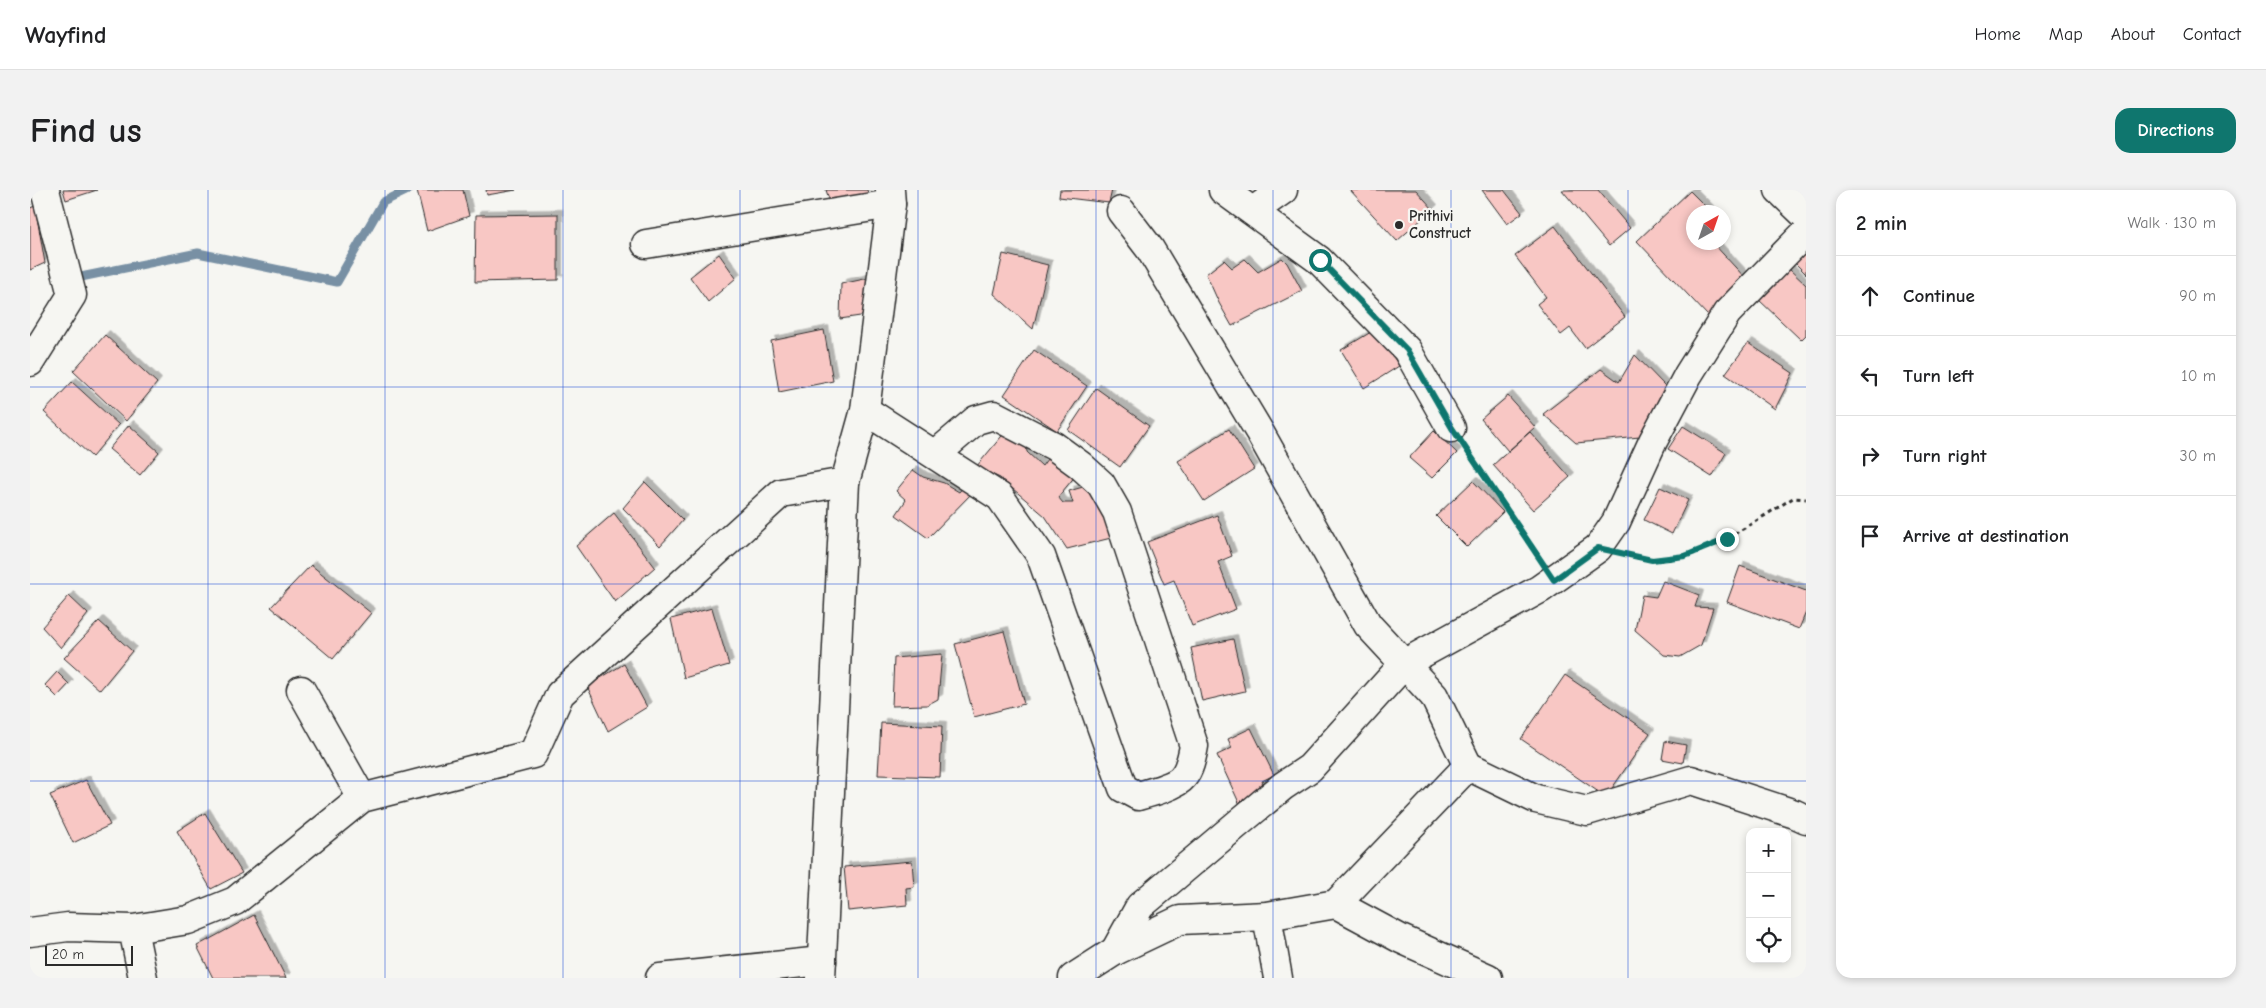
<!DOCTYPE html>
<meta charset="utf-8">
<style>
body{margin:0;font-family:"Comic Neue",sans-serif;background:#f2f2f2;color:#202124}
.controls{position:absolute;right:15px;bottom:15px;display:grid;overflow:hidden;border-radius:10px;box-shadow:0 2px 8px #0003}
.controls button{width:45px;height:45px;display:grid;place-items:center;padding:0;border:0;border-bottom:1px solid #e0e0e0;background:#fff;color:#202124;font:25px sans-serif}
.compass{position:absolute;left:1656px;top:15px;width:45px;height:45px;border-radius:50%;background:#fff;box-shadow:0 2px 8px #0003;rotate:40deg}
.scale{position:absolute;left:15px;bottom:12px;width:88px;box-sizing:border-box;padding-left:5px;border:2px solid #2b2b2b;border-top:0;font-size:14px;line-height:18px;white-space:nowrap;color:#2b2b2b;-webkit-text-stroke:4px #f6f6f2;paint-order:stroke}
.stop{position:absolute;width:15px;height:15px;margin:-11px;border:4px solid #0f766e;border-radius:50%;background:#fff}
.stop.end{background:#0f766e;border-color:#fff;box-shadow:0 1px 5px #0008}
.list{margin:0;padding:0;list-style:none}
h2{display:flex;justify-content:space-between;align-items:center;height:65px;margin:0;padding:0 20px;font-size:21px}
h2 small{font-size:16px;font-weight:400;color:#757577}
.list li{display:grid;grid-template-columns:32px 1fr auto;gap:15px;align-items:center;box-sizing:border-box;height:80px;padding:0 20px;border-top:1px solid #e0e0e0}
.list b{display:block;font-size:19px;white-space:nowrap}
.list em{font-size:16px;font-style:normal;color:#757577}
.icon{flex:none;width:28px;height:28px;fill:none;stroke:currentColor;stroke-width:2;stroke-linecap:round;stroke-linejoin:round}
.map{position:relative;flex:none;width:1776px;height:788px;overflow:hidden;border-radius:15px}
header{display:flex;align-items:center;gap:30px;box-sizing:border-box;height:70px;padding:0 25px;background:#fff;border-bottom:1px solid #e0e0e0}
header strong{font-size:24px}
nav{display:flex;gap:28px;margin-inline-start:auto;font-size:18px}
.intro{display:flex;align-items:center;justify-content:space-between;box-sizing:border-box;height:120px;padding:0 30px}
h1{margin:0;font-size:35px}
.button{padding:12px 22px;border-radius:15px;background:#0f766e;color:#fff;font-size:18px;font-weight:700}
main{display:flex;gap:30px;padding:0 30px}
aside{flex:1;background:#fff;border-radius:15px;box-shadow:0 2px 8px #0003}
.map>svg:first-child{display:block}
</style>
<header>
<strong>Wayfind</strong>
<nav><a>Home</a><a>Map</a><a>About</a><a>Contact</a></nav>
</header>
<div class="intro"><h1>Find us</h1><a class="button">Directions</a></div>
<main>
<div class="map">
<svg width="1776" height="788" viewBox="0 0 1776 788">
<defs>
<filter id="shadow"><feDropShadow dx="4.5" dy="-4.5" stdDeviation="0" flood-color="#0004"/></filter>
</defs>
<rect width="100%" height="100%" fill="#f6f6f2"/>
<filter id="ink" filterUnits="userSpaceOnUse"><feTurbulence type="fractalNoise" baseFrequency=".02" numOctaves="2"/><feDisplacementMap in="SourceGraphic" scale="10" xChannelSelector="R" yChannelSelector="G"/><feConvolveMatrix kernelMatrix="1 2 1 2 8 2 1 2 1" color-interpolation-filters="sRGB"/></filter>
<g filter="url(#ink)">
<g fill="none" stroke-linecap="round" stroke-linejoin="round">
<!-- stream -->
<path stroke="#7890a4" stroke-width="9" d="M 43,93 L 46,88 L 168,63 L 307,92 L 353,12 L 378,0"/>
</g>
<!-- building -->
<path fill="#f8c7c4" stroke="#2b2b2b" filter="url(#shadow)" d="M 33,0 L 67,0 L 36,10 Z
M 387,0 L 433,0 L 439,26 L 397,41 Z
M 456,0 L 486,0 L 457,5 Z
M 796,0 L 837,0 L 838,3 L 801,15 Z
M 1030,0 L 1082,0 L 1079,13 L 1029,7 Z
M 1320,0 L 1386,0 L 1403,19 L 1367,51 Z
M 1452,0 L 1474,0 L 1492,23 L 1477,34 Z
M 1532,0 L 1568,0 L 1600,38 L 1579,56 Z
M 1660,1 L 1681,22 L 1664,22 L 1664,52 L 1682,52 L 1717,90 L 1678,126 L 1607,51 Z
M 5,16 L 15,73 L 0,80 L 0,18 Z
M 528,24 L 528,90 L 445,92 L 446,25 Z
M 1525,36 L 1595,127 L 1555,158 L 1540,138 L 1531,145 L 1507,114 L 1516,107 L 1485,66 Z
M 1776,59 L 1776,84 L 1763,71 Z
M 689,64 L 706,88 L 678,112 L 660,87 Z
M 973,64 L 1018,75 L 1003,139 L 964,104 Z
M 1252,68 L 1257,73 L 1272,101 L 1202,136 L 1189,113 L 1176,84 L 1194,70 L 1202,78 L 1215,69 L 1228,82 Z
M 1758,78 L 1776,95 L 1776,145 L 1771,150 L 1728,109 Z
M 839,88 L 837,125 L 810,129 L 811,94 Z
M 1346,139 L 1369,176 L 1334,198 L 1311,160 Z
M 794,140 L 803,191 L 749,202 L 741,151 Z
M 75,145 L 127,193 L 96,231 L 43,181 Z
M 1718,153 L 1763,183 L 1745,219 L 1695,184 Z
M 1004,160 L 1057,196 L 1027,241 L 974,205 Z
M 1605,165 L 1635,196 L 1610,247 L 1546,253 L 1513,224 L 1571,179 L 1589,192 Z
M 42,192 L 89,235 L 62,267 L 14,222 Z
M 1066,198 L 1119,236 L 1090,277 L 1038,240 Z
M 1478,206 L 1505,237 L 1478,261 L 1451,229 Z
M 99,235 L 129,262 L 110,285 L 79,259 Z
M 1653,236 L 1696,263 L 1682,287 L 1638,259 Z
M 1199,239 L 1224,279 L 1174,311 L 1148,271 Z
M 976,241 L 996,254 L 997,262 L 1012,276 L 1020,265 L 1046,285 L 1028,307 L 1033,313 L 1043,313 L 1039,301 L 1060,295 L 1085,347 L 1037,359 L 1015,326 L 970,288 L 946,277 Z
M 1404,241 L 1427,263 L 1402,288 L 1379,268 Z
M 1500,242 L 1540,287 L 1503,320 L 1463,275 Z
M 883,280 L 893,287 L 914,293 L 929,302 L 935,295 L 944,301 L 898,348 L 866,325 L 876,310 L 866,301 Z
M 1443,291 L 1473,322 L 1437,357 L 1406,326 Z
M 615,292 L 653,330 L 630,356 L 593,318 Z
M 1630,297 L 1658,310 L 1642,344 L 1614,330 Z
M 584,323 L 625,377 L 585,412 L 546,356 Z
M 1187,325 L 1202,366 L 1188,372 L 1206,419 L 1162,436 L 1144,390 L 1134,394 L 1117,352 Z
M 281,375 L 341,423 L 303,469 L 241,417 Z
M 1710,376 L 1776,401 L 1776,422 L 1769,439 L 1697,412 Z
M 1633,391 L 1669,405 L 1665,417 L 1683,418 L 1671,455 L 1650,467 L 1634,465 L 1605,440 L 1612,405 L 1626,407 Z
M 39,406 L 58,424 L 31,458 L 12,437 Z
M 682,418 L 699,475 L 654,488 L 641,429 Z
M 69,431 L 102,461 L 70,500 L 34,468 Z
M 974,441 L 994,514 L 944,527 L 925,454 Z
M 1203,449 L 1215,501 L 1172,511 L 1161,458 Z
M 912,464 L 908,509 L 897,515 L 862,516 L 864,468 Z
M 594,474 L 617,517 L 578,541 L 557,496 Z
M 27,482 L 39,494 L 27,507 L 15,495 Z
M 1535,485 L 1620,543 L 1576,607 L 1491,549 Z
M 851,533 L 912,536 L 910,587 L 848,585 Z
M 1221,538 L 1244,585 L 1232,591 L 1239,606 L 1212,619 L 1187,565 L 1202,558 L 1198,549 Z
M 1635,551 L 1656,555 L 1653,573 L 1632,569 Z
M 56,590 L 80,635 L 43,653 L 20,605 Z
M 175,623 L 212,683 L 181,699 L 147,641 Z
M 882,671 L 884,697 L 876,698 L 877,715 L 818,721 L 814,677 Z
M 224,725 L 256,788 L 183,788 L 167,756 Z"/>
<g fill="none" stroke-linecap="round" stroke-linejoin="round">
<defs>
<path id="street" d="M 1193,0 L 1289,70 L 1377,160 L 1421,238
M 1749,0 L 1776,26
M 1091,21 L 1120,59 L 1229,241 L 1338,435 L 1404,506 L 1438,576
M 1223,21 L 1253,0
M 616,54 L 861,14
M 0,172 L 42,105 L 15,0
M 835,220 L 970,307 L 1011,366 L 1093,598 L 1108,606 C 1119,603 1146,596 1153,587 C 1160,579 1162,566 1164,556 L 1087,322 L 1071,294 L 1050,275 L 1024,256 L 964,225 L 946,230 L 905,265
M 271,500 L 332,608
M 1306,714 L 1371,749 L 1458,788
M 1237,726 L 1248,788
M 103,739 L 113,788
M 0,742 L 38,737 L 103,739 L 158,730 L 205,711 L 332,608 L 503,564 L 530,504 L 751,303 L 815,292
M 1085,761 L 1110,716 L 1211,631 L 1253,596 L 1280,578 L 1375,473 L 1510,399 L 1568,358 L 1586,332 L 1623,251 L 1658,185 L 1697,123 L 1776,42
M 630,788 L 792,771"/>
<path id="secondary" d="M 791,788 L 815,292 L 835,220 L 861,14 L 860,0
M 1043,788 L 1085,761 L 1150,730 L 1237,726 L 1306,714 L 1438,576 L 1506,609 L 1557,621 L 1661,590 L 1765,624 L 1776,629"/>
</defs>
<!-- street casing -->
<use href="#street" stroke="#2b2b2b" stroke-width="31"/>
<!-- secondary casing -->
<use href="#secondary" stroke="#2b2b2b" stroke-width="31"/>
<!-- path -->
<path stroke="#2b2b2b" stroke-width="3" stroke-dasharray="4 4" stroke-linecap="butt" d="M 1438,262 L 1508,366
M 1598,365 C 1605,366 1613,369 1620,369 C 1666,375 1726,330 1763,308 L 1776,309"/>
<!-- street -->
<use href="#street" stroke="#f6f6f2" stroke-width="28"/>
<!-- secondary -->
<use href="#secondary" stroke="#f6f6f2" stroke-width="28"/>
</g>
</g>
<g fill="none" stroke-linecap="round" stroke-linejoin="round" filter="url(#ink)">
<!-- route -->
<path stroke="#0f766e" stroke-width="6" d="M 1290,70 L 1377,160 L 1422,238 L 1524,390 L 1568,358 L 1622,370 L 1655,366 L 1697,349"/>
</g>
<!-- grid -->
<path fill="none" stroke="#1d4ed8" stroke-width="1" stroke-opacity="0.55" d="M 178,0 L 178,788M 355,0 L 355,788M 533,0 L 533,788M 710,0 L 710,788M 888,0 L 888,788M 1066,0 L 1066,788M 1243,0 L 1243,788M 1421,0 L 1421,788M 1598,0 L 1598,788M 0,197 L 1776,197M 0,394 L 1776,394M 0,591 L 1776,591"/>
<!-- markers -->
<circle fill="#2b2b2b" stroke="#f6f6f2" stroke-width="2" cx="1369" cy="35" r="5"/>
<g text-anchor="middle" stroke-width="4.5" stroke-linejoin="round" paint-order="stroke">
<!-- poi labels -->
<g font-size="15" font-weight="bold" fill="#2b2b2b" stroke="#f6f6f2" text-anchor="start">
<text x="1379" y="31">Prithivi<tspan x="1379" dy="17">Construct</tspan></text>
</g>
</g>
</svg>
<div class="controls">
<button>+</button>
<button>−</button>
<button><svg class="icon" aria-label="locate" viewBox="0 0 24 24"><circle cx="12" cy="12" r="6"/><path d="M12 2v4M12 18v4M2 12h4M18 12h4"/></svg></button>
</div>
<svg class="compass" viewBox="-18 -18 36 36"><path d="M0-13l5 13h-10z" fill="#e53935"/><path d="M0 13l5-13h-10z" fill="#757577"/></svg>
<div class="scale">20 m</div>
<div class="stop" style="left:1290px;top:70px"></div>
<div class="stop end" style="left:1697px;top:349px"></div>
</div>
<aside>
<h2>2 min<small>Walk · 130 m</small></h2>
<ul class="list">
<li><svg class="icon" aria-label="ahead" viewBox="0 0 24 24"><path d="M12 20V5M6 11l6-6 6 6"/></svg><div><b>Continue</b></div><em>90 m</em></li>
<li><svg class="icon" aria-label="left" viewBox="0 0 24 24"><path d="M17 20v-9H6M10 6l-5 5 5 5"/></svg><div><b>Turn left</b></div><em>10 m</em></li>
<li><svg class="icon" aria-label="right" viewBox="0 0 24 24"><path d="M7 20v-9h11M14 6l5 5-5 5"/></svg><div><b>Turn right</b></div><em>30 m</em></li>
<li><svg class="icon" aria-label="arrive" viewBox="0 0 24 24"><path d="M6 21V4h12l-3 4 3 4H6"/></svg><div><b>Arrive at destination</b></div></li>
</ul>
</aside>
</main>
